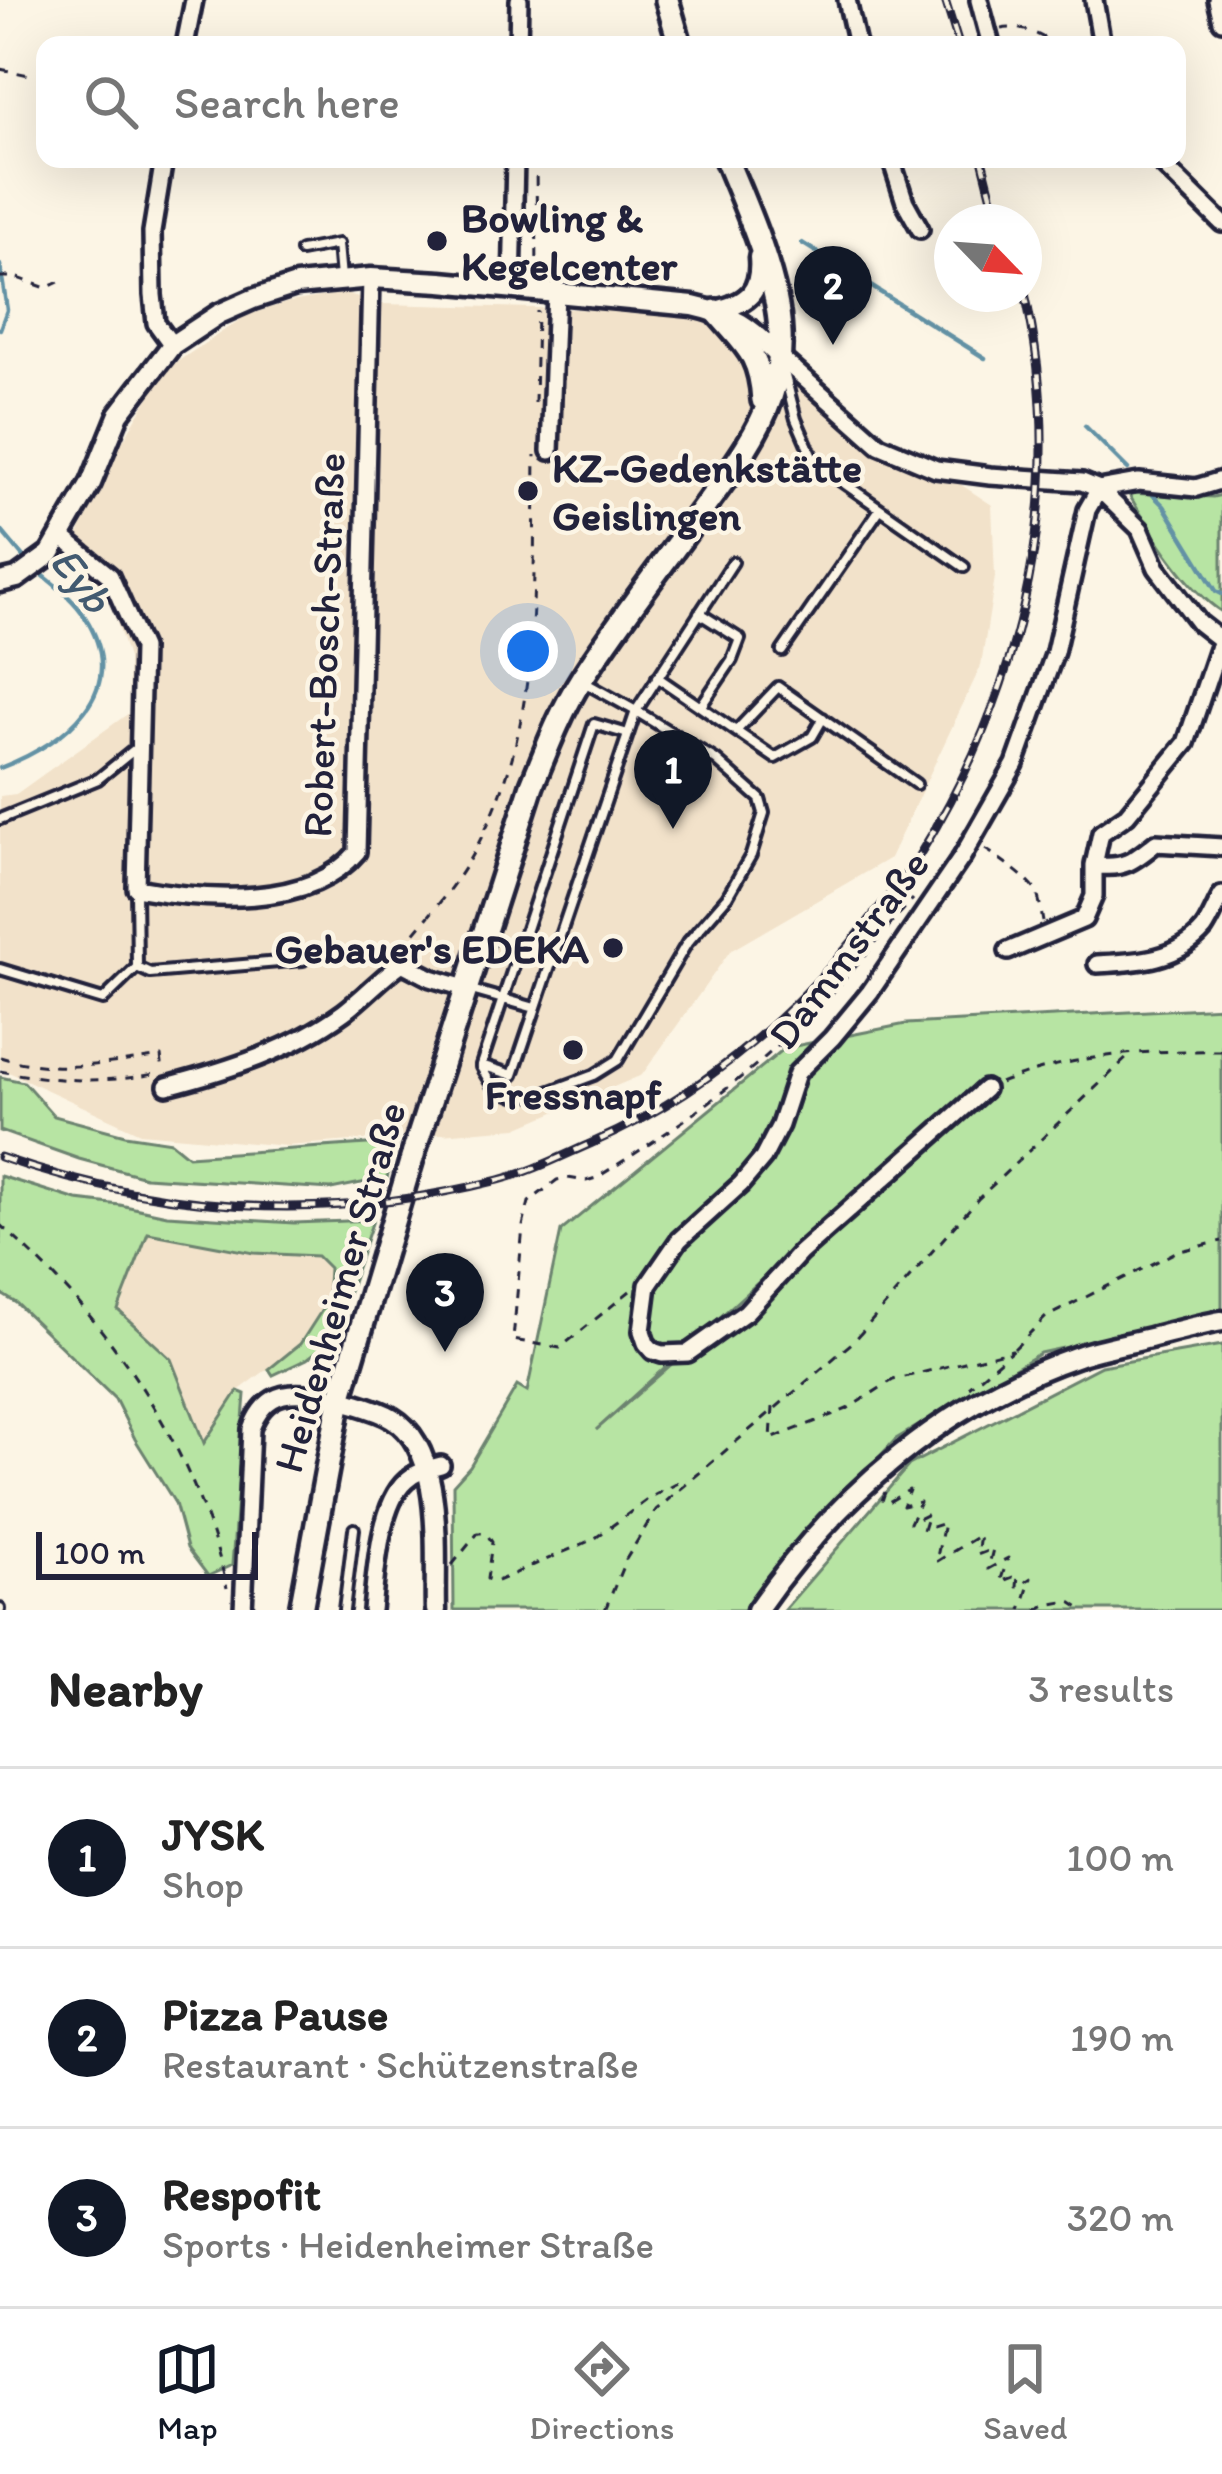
<!DOCTYPE html>
<meta charset="utf-8">
<style>
body{margin:0;font-family:Itim,sans-serif;background:#f2f2f2;color:#222}
.compass{position:absolute;left:934px;top:204px;width:108px;height:108px;border-radius:50%;background:#fff;box-shadow:0 12px 48px #0002;rotate:115deg}
.scale{position:absolute;left:36px;bottom:30px;width:222px;box-sizing:border-box;padding-left:12px;border:6px solid #22223b;border-top:0;font-size:33px;line-height:42px;white-space:nowrap;color:#22223b;-webkit-text-stroke:9px #fcf5e5;paint-order:stroke}
.you{position:absolute;left:528px;top:651px;width:42px;height:42px;margin:-30px;border:9px solid #fff;border-radius:50%;background:#1a73e8;box-shadow:0 0 0 18px #1a73e833}
.badge{display:grid;place-items:center;width:78px;height:78px;border-radius:50%;background:#111827;color:#fff;font-size:39px;font-weight:700}
.pin{position:absolute;translate:-50% -99px;filter:drop-shadow(0 3px 6px #0008)}
.pin::after{content:'';position:absolute;top:63px;width:42px;height:36px;background:inherit;clip-path:polygon(0 0,100% 0,50% 100%)}
.list{margin:0;padding:0;list-style:none}
h2{display:flex;justify-content:space-between;align-items:center;height:156px;margin:0;padding:0 48px;font-size:51px}
h2 small{font-size:39px;font-weight:400;color:#767676}
.list li{display:grid;grid-template-columns:78px 1fr auto;gap:36px;align-items:center;box-sizing:border-box;height:180px;padding:0 48px;border-top:3px solid #e0e0e0}
.list b{display:block;font-size:45px;white-space:nowrap}
.list p{margin:0;font-size:39px;white-space:nowrap;color:#767676}
.list em{font-size:39px;font-style:normal;color:#767676}
.icon{flex:none;width:66px;height:66px;fill:none;stroke:currentColor;stroke-width:2;stroke-linecap:round;stroke-linejoin:round}
.map{position:relative;flex:none;width:1222px;height:1610px;overflow:hidden}
.search{position:absolute;background:#fff;box-shadow:0 12px 48px #0002;left:36px;right:36px;top:36px;height:132px;display:flex;align-items:center;gap:30px;box-sizing:border-box;padding:0 42px;border-radius:24px;color:#767676;font-size:45px}
.sheet{height:696px;background:#fff}
nav{display:flex;justify-content:space-around;align-items:center;box-sizing:border-box;height:168px;border-top:3px solid #e0e0e0;background:#fff;font-size:33px;color:#767676}
nav a{display:grid;justify-items:center;gap:6px}
nav .on{color:#111827}
.map>svg:first-child{display:block}
</style>
<div class="map">
<svg width="1222" height="1610" viewBox="0 0 1222 1610">
<rect width="100%" height="100%" fill="#fcf5e5"/>
<filter id="ink" filterUnits="userSpaceOnUse"><feTurbulence type="fractalNoise" baseFrequency=".00833" numOctaves="2"/><feDisplacementMap in="SourceGraphic" scale="24" xChannelSelector="R" yChannelSelector="G"/><feConvolveMatrix kernelMatrix="1 2 1 2 8 2 1 2 1" color-interpolation-filters="sRGB"/></filter>
<g filter="url(#ink)">
<!-- built -->
<path fill="#f2e2ca" d="M 345,293 L 382,304 L 689,312 L 788,371 L 992,505 L 995,577 L 981,666 L 890,858 L 730,951 L 642,1075 L 517,1128 L 287,1146 L 140,1133 L 0,1068 L 0,796 L 16,794 L 129,713 L 128,658 L 111,603 L 66,562 L 111,461 L 165,370 L 247,315 L 289,302 Z
M 149,1232 L 254,1253 L 317,1256 L 329,1268 L 327,1301 L 300,1345 L 238,1391 L 204,1444 L 189,1411 L 117,1310 Z"/>
<!-- green -->
<path fill="#b7e4a3" stroke="#6c836f" stroke-width="3" fill-rule="evenodd" d="M 1128,493 L 1213,497 L 1222,495 L 1222,612 C 1186,589 1150,530 1128,493 Z
M 1222,1007 L 1222,1314 L 1040,1353 L 896,1439 L 769,1575 L 744,1610 L 454,1610 L 453,1485 L 470,1466 L 517,1386 L 527,1392 L 561,1231 L 785,1048 L 906,1024 ZM 991,1084 L 942,1135 L 799,1253 L 596,1430 L 785,1258 Z
M 0,1077 L 24,1082 L 54,1116 L 125,1135 L 171,1142 L 188,1156 L 397,1142 L 387,1178 L 331,1189 L 145,1177 L 79,1159 L 0,1131 Z
M 0,1176 L 77,1200 L 120,1205 L 167,1215 L 294,1223 L 373,1220 L 333,1339 L 307,1359 L 273,1375 L 269,1369 L 300,1344 L 327,1302 L 329,1268 L 317,1256 L 254,1253 L 148,1233 L 118,1310 L 171,1359 L 204,1443 L 238,1391 L 245,1394 L 232,1565 L 208,1576 L 187,1548 L 175,1503 L 135,1439 L 115,1399 L 16,1303 L 0,1293 Z
M 1222,1345 L 1222,1610 L 784,1610 L 909,1465 L 1101,1366 Z"/>
<g fill="none" stroke-linecap="round" stroke-linejoin="round">
<!-- stream -->
<path stroke="#6392a5" stroke-width="4.5" d="M 802,243 L 985,358
M 0,265 L 7,310 L 0,329
M 1085,426 L 1128,469
M 1153,495 L 1164,506 L 1216,591 L 1222,594
M 0,529 L 30,565
M 0,768 C 64,743 133,692 85,617 C 74,599 55,585 39,572"/>
<defs>
<path id="service" d="M 301,251 L 338,244 L 341,278
M 785,376 L 796,419 L 815,463 L 964,567
M 699,613 L 740,639 L 732,660 L 701,706
M 782,651 L 880,509
M 657,677 L 775,758 L 812,737 L 823,718
M 582,681 L 636,711 L 513,1075 L 481,1065 L 594,724 L 628,734
M 737,730 L 778,687 L 916,784
M 0,819 L 98,779 L 140,745
M 136,890 L 137,967 L 150,973 L 303,960
M 0,969 L 103,1000 L 137,967
M 468,989 L 535,1008
M 481,1067 L 493,1087 L 514,1096 L 540,1095 L 594,1075 L 618,1060 L 687,943 L 727,897 L 751,855 L 764,813 L 760,799 L 716,760 L 636,711 L 733,562
M 0,1609 L 0,1610
M 344,1610 L 354,1529"/>
<path id="minor" d="M 847,0 L 857,45
M 979,0 L 991,45
M 1094,0 L 1102,45
M 1217,0 L 1222,21
M 185,45 L 194,0
M 518,45 L 519,0
M 164,159 L 152,232 L 153,295 L 156,323 L 172,345
M 891,159 L 905,202 L 920,229
M 1157,159 L 1222,223
M 512,288 L 515,159
M 779,356 L 879,445 L 936,469 L 990,476 L 1082,482 L 1099,489 L 1140,529 L 1157,568 L 1199,623 L 1222,641
M 550,451 L 556,292
M 1099,489 L 1139,482 L 1196,488 L 1222,480
M 62,537 L 110,576 L 142,648 L 136,888 C 202,900 309,910 357,852 L 371,278
M 1094,865 C 1123,870 1134,861 1156,843 L 1222,847
M 1008,951 L 1084,919 L 1094,896 L 1094,865 L 1101,833 L 1127,815 L 1186,743 L 1221,640
M 1097,964 C 1136,962 1177,961 1204,929 C 1211,919 1216,905 1222,895
M 167,1086 C 228,1070 292,1050 344,1012 C 364,997 382,977 402,963 L 431,978 L 468,989
M 985,1089 L 800,1253 L 746,1312 L 688,1353 L 662,1354 L 653,1351 L 646,1343 L 642,1331 L 648,1285 L 679,1240 L 741,1184 L 763,1158 L 780,1125 L 797,1073 L 832,1038 L 870,992 L 962,857 L 1015,764 L 1055,652 L 1087,510 L 1099,489
M 243,1610 L 251,1429 C 268,1383 300,1393 340,1399
M 372,1610 C 376,1575 379,1505 406,1481 C 415,1472 428,1468 441,1465"/>
<path id="tertiary" d="M 716,311 C 748,303 762,292 759,257
M 0,582 L 17,578 L 50,554 L 91,483 L 119,414 L 172,345 L 219,314 L 253,299 L 296,285 L 371,278 L 441,282 L 693,306 C 734,315 750,327 779,356
M 340,1399 C 357,1405 377,1409 392,1418 C 446,1450 434,1555 436,1610
M 757,1610 C 837,1495 944,1402 1078,1356 C 1101,1348 1126,1344 1150,1338 C 1174,1332 1198,1325 1222,1321"/>
<path id="secondary" d="M 667,0 L 680,45
M 716,311 C 744,345 760,352 763,400
M 301,1610 L 340,1399 L 416,1145 L 532,785 C 547,748 561,711 582,678 C 620,619 664,563 705,506 C 729,473 758,436 771,397 C 778,377 781,354 780,333 C 778,279 747,209 726,159"/>
</defs>
<!-- service casing -->
<use href="#service" stroke="#22223b" stroke-width="16"/>
<!-- minor casing -->
<use href="#minor" stroke="#22223b" stroke-width="24"/>
<!-- tertiary casing -->
<use href="#tertiary" stroke="#22223b" stroke-width="27"/>
<!-- secondary casing -->
<use href="#secondary" stroke="#22223b" stroke-width="30"/>
<!-- path -->
<path stroke="#22223b" stroke-width="3" stroke-dasharray="9 9" stroke-linecap="butt" d="M 1001,29 C 1021,25 1040,34 1055,45
M 742,43 L 757,39 L 767,41
M 0,69 L 34,76
M 536,159 L 537,277
M 0,277 L 15,277 L 46,288 L 59,282
M 535,403 L 537,311
M 985,849 C 995,855 1030,880 1035,890 C 1040,898 1041,912 1043,922
M 403,946 C 434,911 463,876 483,834 C 542,717 533,582 535,455
M 0,1057 C 54,1074 106,1064 161,1056 L 163,1071
M 0,1071 C 52,1081 107,1084 159,1073
M 1000,1083 C 1074,1054 1144,1050 1222,1051
M 0,1225 C 110,1319 195,1447 227,1588
M 630,1291 L 560,1348 L 513,1340 L 523,1226 L 529,1202 L 557,1180 L 568,1178 L 586,1181 L 596,1178 C 683,1125 765,1065 835,990 C 862,961 886,928 913,899
M 1014,1349 L 1046,1317 L 1176,1252 L 1222,1241
M 773,1407 L 771,1439 L 847,1409 L 893,1380 L 1012,1350 L 969,1387
M 885,1492 L 882,1501 L 887,1503 L 909,1490 L 903,1506 L 920,1502 L 910,1523 L 928,1514 L 923,1530 L 944,1523 L 936,1562 L 980,1535 L 977,1555 L 993,1549 L 988,1569 L 1008,1558 L 1000,1582 L 1018,1575 L 1017,1587 L 1031,1578 L 1021,1610
M 452,1565 L 478,1533 L 486,1533 L 492,1542 L 487,1579 L 495,1582 L 594,1539 L 651,1497 L 686,1479
M 605,1610 L 625,1561 L 656,1510 L 854,1341 L 978,1199 L 1130,1055
M 1037,1610 L 1046,1605 L 1069,1601 L 1083,1610"/>
<!-- service -->
<use href="#service" stroke="#fcf5e5" stroke-width="8"/>
<!-- minor -->
<use href="#minor" stroke="#fcf5e5" stroke-width="15"/>
<!-- tertiary -->
<use href="#tertiary" stroke="#fcf5e5" stroke-width="18"/>
<!-- secondary -->
<use href="#secondary" stroke="#fcf5e5" stroke-width="21"/>
<defs>
<path id="rail" d="M 945,0 L 959,45
M 982,159 L 998,222
M 0,1157 C 164,1214 330,1223 499,1180 C 531,1172 562,1156 592,1143 C 705,1094 795,1015 871,918 C 887,897 906,876 920,854 C 1025,685 1070,484 1024,289"/>
</defs>
<!-- rail casing -->
<use href="#rail" stroke="#22223b" stroke-width="9"/>
<!-- rail -->
<use href="#rail" stroke="#fcf5e5" stroke-width="4.5" stroke-dasharray="14" stroke-linecap="butt"/>
</g>
</g>
<!-- markers -->
<g fill="#22223b" stroke="#fcf5e5" stroke-width="4.5">
<circle cx="437" cy="241" r="12"/>
<circle cx="528" cy="491" r="12"/>
<circle cx="613" cy="948" r="12"/>
<circle cx="573" cy="1050" r="12"/>
</g>
<g text-anchor="middle" stroke-width="9" stroke-linejoin="round" paint-order="stroke">
<!-- poi labels -->
<g font-size="42" font-weight="bold" fill="#22223b" stroke="#fcf5e5" text-anchor="start">
<text x="461" y="232">Bowling &amp;<tspan x="461" dy="48">Kegelcenter</tspan></text>
<text x="552" y="482">KZ-Gedenkstätte<tspan x="552" dy="48">Geislingen</tspan></text>
<text x="589" y="963" text-anchor="end">Gebauer's EDEKA</text>
<text x="573" y="1109" text-anchor="middle">Fressnapf</text>
</g>
<!-- street labels -->
<g font-size="42" fill="#22223b" stroke="#fcf5e5">
<text transform="translate(323 645) rotate(-88)" y="15">Robert-Bosch-Straße</text>
<text transform="translate(848 949) rotate(-53)" y="15">Dammstraße</text>
<text transform="translate(339 1287) rotate(-74)" y="15">Heidenheimer Straße</text>
</g>
<!-- water labels -->
<g font-size="45" font-style="italic" fill="#425a70" stroke="#fcf5e5">
<text transform="translate(82 579) rotate(52)" y="16">Eyb</text>
</g>
</g>
</svg>
<svg class="compass" viewBox="-18 -18 36 36"><path d="M0-13l5 13h-10z" fill="#e53935"/><path d="M0 13l5-13h-10z" fill="#767676"/></svg>
<div class="scale">100 m</div>
<div class="you"></div>
<div class="pin badge" style="left:673px;top:829px">1</div>
<div class="pin badge" style="left:833px;top:345px">2</div>
<div class="pin badge" style="left:445px;top:1352px">3</div>
<div class="search"><svg class="icon" aria-label="search" viewBox="0 0 24 24"><circle cx="10" cy="10" r="6"/><path d="M15 15l6 6"/></svg>Search here</div>
</div>
<section class="sheet">
<h2>Nearby<small>3 results</small></h2>
<ul class="list">
<li><span class="badge">1</span><div><b>JYSK</b><p>Shop</p></div><em>100 m</em></li>
<li><span class="badge">2</span><div><b>Pizza Pause</b><p>Restaurant · Schützenstraße</p></div><em>190 m</em></li>
<li><span class="badge">3</span><div><b>Respofit</b><p>Sports · Heidenheimer Straße</p></div><em>320 m</em></li>
</ul>
</section>
<nav>
<a class="on"><svg class="icon" aria-label="map" viewBox="0 0 24 24"><path d="M3 6l6-2 6 2 6-2v14l-6 2-6-2-6 2zM9 4v14M15 6v14"/></svg>Map</a>
<a><svg class="icon" aria-label="directions" viewBox="0 0 24 24"><path d="M12 3l9 9-9 9-9-9zM9 14v-3h6M13 9l2 2-2 2"/></svg>Directions</a>
<a><svg class="icon" aria-label="saved" viewBox="0 0 24 24"><path d="M7 4h10v16l-5-4-5 4z"/></svg>Saved</a>
</nav>
